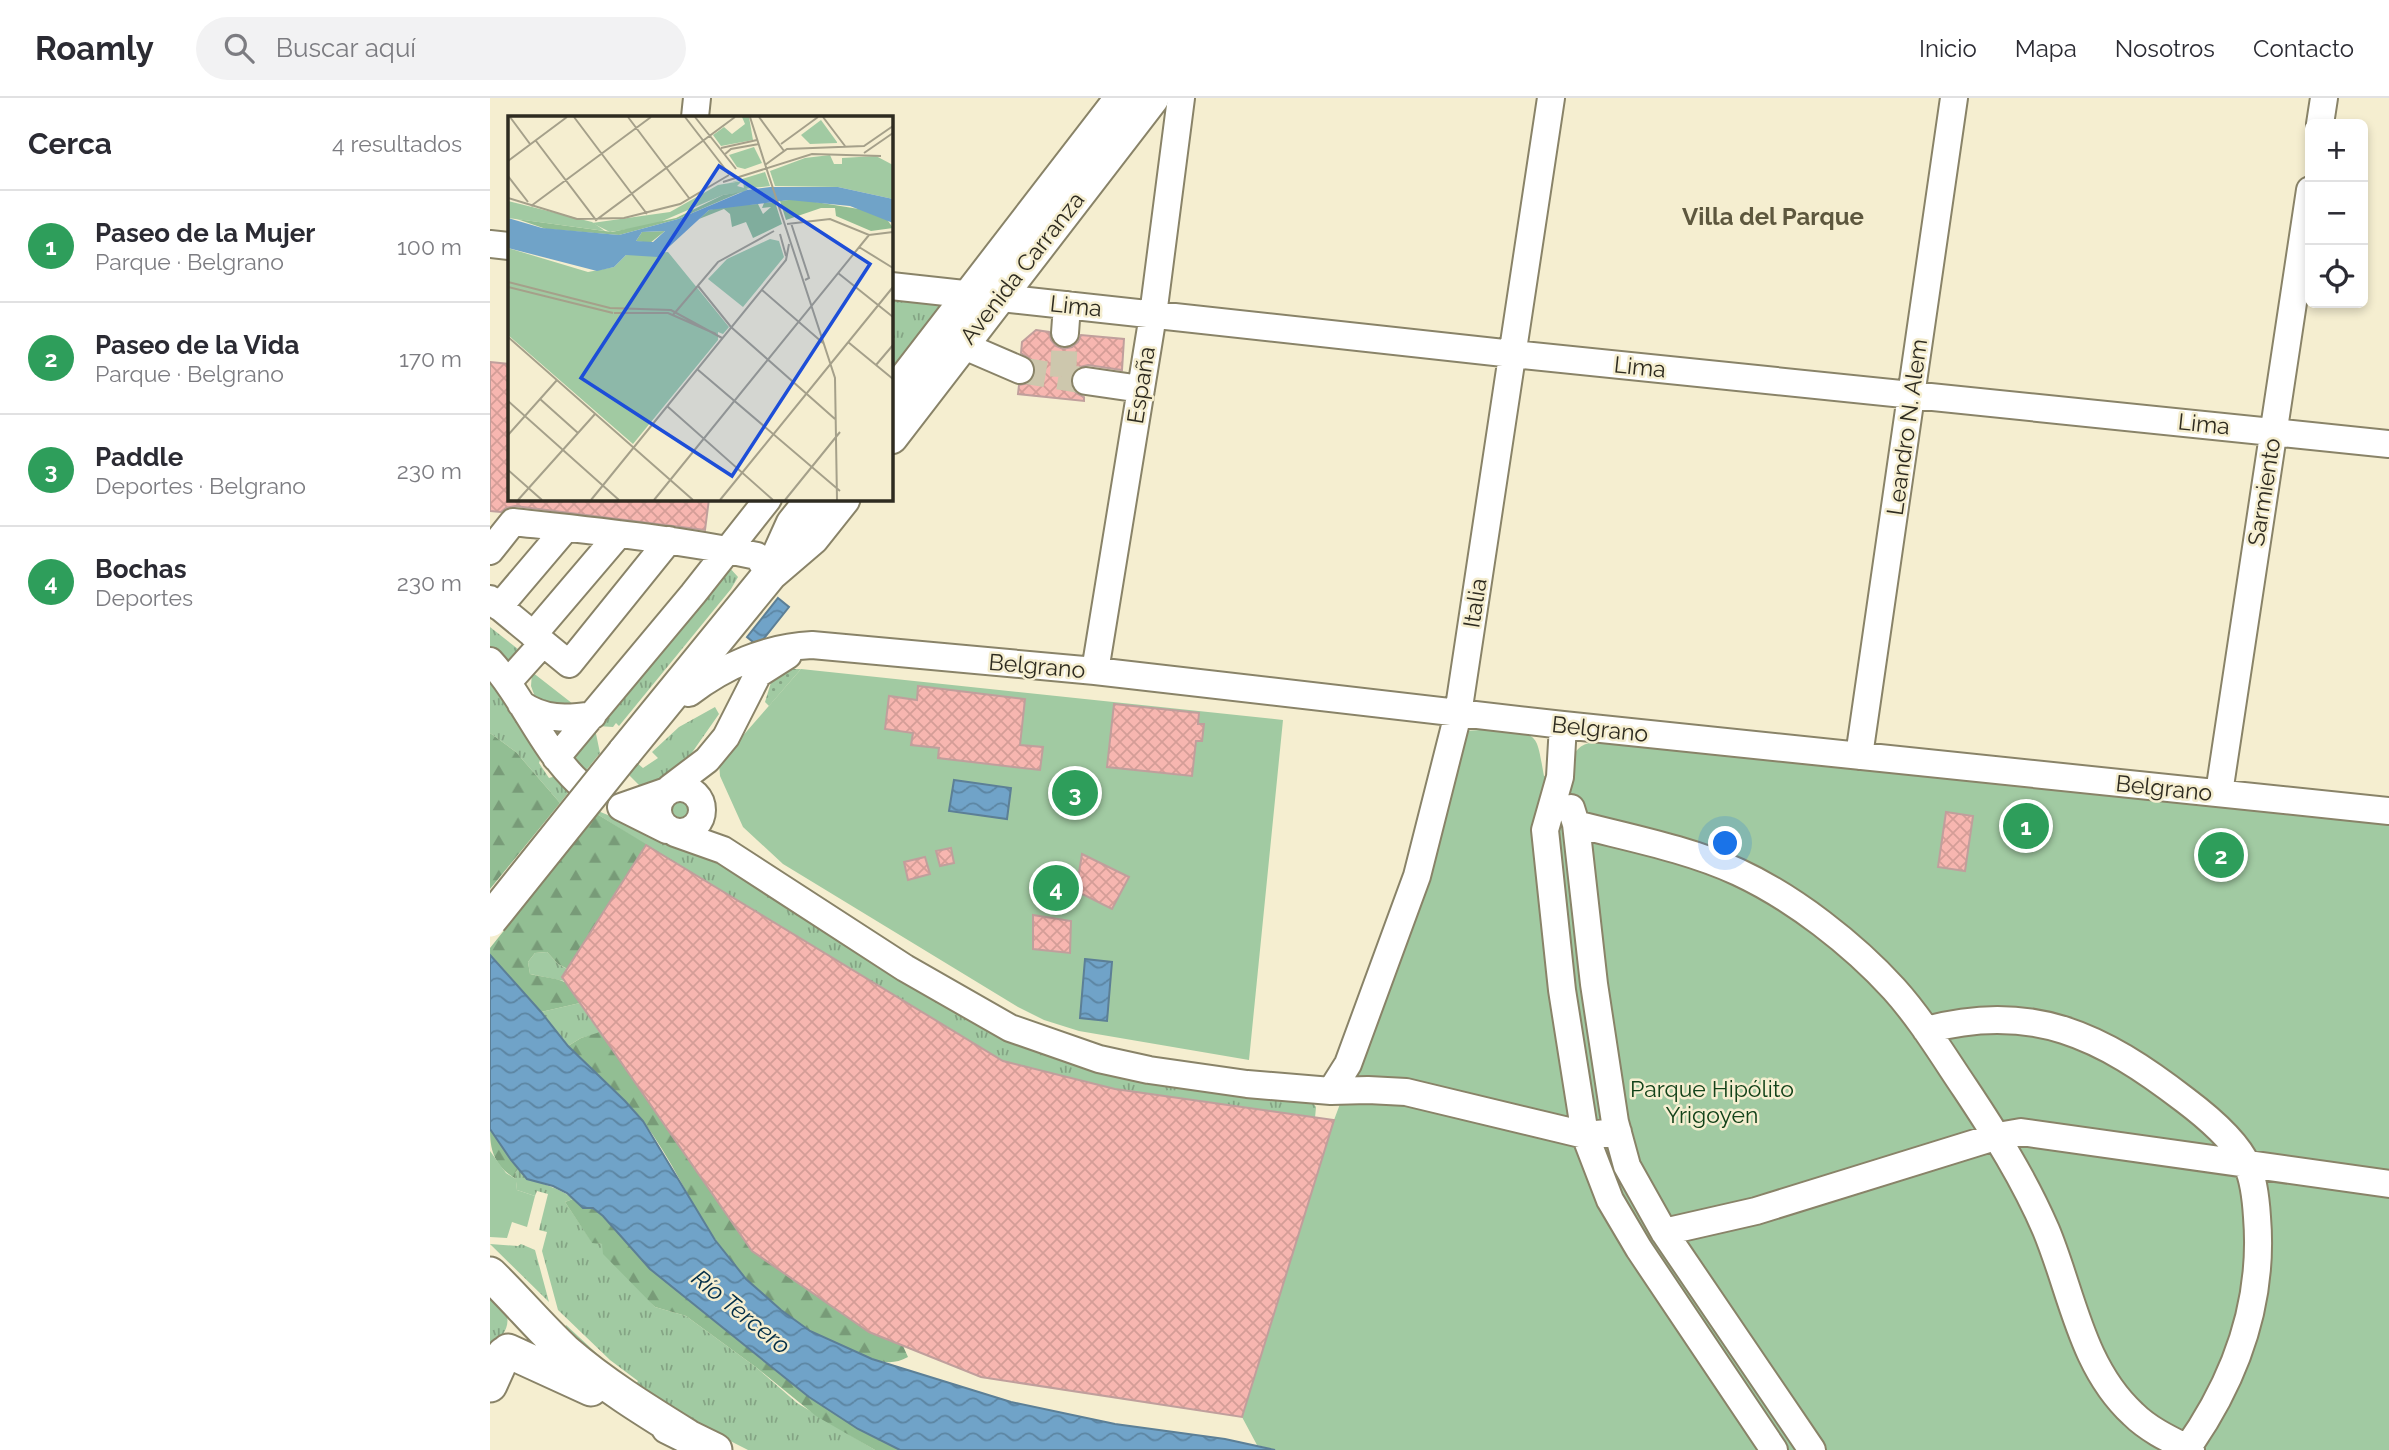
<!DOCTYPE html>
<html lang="es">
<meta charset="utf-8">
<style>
body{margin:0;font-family:Raleway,sans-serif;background:#f2f2f3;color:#2b2b33}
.controls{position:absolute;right:21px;top:21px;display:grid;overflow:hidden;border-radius:10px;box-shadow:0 4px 10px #0003}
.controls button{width:63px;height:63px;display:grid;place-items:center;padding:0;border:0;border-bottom:2px solid #e1e1e2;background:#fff;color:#2b2b33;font:35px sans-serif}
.you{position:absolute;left:1236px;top:746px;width:24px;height:24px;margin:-18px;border:5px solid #fff;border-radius:50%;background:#1a73e8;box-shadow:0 0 0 10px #1a73e833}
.badge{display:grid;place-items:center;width:46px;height:46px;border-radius:50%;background:#1a73e8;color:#fff;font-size:23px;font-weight:700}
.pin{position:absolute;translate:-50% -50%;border:4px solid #fff;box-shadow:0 2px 7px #0006}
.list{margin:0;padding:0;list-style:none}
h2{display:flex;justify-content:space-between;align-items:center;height:91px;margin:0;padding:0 28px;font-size:30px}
h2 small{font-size:23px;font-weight:400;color:#7c7c81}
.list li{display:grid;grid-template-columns:46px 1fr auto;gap:21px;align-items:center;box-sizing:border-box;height:112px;padding:0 28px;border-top:2px solid #e1e1e2}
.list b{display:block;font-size:26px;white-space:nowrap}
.list p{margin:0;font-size:23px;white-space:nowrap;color:#7c7c81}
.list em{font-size:23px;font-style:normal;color:#7c7c81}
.icon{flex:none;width:38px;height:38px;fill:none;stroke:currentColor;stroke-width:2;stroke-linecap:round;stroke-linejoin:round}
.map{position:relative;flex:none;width:1899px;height:1352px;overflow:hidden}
header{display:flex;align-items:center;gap:42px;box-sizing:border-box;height:98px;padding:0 35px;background:#fff;border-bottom:2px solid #e1e1e2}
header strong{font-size:33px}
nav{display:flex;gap:38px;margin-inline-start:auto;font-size:24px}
.search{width:490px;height:63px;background:#f2f2f3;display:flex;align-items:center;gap:18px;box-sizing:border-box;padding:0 24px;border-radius:38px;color:#7c7c81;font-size:26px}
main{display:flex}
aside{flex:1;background:#fff}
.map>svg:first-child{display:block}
</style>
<header>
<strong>Roamly</strong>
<div class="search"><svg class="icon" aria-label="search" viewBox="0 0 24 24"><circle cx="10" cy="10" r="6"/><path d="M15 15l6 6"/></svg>Buscar aquí</div>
<nav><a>Inicio</a><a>Mapa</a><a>Nosotros</a><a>Contacto</a></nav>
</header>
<main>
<aside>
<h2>Cerca<small>4 resultados</small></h2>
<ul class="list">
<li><span class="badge" style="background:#2e9e5b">1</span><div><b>Paseo de la Mujer</b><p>Parque · Belgrano</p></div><em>100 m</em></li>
<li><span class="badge" style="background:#2e9e5b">2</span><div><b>Paseo de la Vida</b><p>Parque · Belgrano</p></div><em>170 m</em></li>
<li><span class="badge" style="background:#2e9e5b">3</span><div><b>Paddle</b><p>Deportes · Belgrano</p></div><em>230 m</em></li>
<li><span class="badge" style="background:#2e9e5b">4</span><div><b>Bochas</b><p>Deportes</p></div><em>230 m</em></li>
</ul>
</aside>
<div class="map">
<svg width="1899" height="1352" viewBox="0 0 1899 1352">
<defs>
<pattern id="grass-tufts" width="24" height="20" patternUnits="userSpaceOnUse" patternTransform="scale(1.75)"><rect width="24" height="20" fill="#a1caa2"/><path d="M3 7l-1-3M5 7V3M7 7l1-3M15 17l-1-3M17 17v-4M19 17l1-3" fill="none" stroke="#84a484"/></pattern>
<pattern id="forest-firs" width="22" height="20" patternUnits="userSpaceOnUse" patternTransform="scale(1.75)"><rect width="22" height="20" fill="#92be93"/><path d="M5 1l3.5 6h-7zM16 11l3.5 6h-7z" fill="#789b78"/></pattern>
<pattern id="garden-dots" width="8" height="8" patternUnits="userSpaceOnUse" patternTransform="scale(1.75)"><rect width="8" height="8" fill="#a1caa2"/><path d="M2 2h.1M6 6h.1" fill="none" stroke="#84a484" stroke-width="1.8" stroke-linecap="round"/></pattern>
<pattern id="water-waves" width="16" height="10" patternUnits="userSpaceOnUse" patternTransform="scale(1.75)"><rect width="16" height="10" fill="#70a3c8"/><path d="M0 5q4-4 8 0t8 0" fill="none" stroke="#5c85a2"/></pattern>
<pattern id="building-cross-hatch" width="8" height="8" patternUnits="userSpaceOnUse" patternTransform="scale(1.75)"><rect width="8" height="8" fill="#f7b6b0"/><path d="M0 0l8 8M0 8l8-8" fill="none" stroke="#d49d97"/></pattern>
</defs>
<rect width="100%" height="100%" fill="#f5eed0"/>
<!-- grass -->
<path fill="url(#grass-tufts)" d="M 401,198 L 445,204 L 451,211 L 401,281 Z
M 239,469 L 248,479 L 241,491 L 129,628 L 126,625 L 123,629 L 107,628 Z
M 0,529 L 33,555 L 19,564 L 0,551 Z
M 42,574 L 92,613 L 75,616 L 45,599 L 41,588 Z
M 0,578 L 51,659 L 49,665 L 59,680 L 66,678 L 78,695 L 70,705 L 26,654 L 0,635 Z
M 225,609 L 229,616 L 194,666 L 180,678 L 153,691 L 138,676 L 147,665 L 153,670 L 168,660 L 162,654 L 189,629 Z
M 105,631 L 110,655 L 94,675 L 84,662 L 84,655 Z
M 194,694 L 205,703 L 208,717 L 199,728 L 174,721 L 172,707 Z
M 108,713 L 233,764 L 407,879 L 517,943 L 624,975 L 816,1002 L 823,1005 L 826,1009 L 825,1020 L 625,991 L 513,963 L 156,747 L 107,716 Z
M 57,854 L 68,866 L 77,871 L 72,879 L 74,883 L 40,876 L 38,864 L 45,855 Z
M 90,905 L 110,935 L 91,940 L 78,948 L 51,914 Z
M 28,1071 C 43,1087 66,1086 83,1101 L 75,1104 L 102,1144 L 112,1146 L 165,1209 L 196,1218 L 267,1270 L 307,1305 L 385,1352 L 258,1352 L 195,1320 L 115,1267 L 75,1229 L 76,1227 L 117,1265 L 146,1286 L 148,1283 L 120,1262 L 68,1212 L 52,1153 L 57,1134 L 49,1132 L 58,1096 L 47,1093 L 45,1098 L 27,1092 L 25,1075 Z
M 0,1146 L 28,1148 L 31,1146 L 45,1152 L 59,1204 Z
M 0,1199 C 4,1202 10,1206 13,1210 C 24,1224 13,1241 0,1248 Z"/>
<!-- forest -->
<path fill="url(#forest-firs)" d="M 0,635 L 26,654 L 70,705 L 0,791 Z
M 107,716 L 314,843 L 251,1138 L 262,1153 L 380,1234 L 413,1248 L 418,1259 C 399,1270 382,1261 363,1254 C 307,1232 258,1191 225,1141 C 199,1103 181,1060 153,1023 C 131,995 102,974 78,948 L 91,940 L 110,934 L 95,880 L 68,866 L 57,854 L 45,855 L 38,864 L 40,876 C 63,882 84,878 90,905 L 51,914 L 0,857 L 0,850 Z
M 0,1031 L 28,1071 L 25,1075 L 26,1081 C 5,1068 0,1054 0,1031 Z
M 83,1101 L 93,1110 L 103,1110 L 113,1118 L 160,1171 L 319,1299 L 368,1331 L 410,1352 L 385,1352 L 326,1318 L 267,1270 L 196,1218 L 165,1209 L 113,1156 L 112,1146 L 102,1145 L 75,1104 Z"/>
<!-- park -->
<path fill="#a1caa2" d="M 311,571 L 793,622 L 759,962 L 589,933 L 554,922 L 528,909 L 293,766 L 253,729 L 230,678 L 229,665 Z
M 1005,631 C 1050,636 1046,635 1054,678 L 1083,681 C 1078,663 1084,646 1104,644 L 1899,725 L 1899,1352 L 785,1352 L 767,1347 L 752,1319 L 844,1022 L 933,784 L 975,633 Z
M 0,1053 L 16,1075 L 26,1081 L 27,1092 L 45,1098 L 37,1129 L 22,1124 L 17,1140 L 0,1139 Z"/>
<!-- garden -->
<path fill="url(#garden-dots)" d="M 303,571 L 311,571 L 279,608 L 275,604 L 282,581 Z"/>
<!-- water -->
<path fill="url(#water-waves)" stroke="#5c7f96" stroke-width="2" d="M 288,500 L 299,509 L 268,548 L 257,539 Z
M 464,682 L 521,690 L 517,721 L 459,713 Z
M 0,857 L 51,914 L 78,948 L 135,1003 L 153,1023 L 225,1142 L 256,1181 L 291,1212 L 320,1233 L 382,1261 L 521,1304 L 625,1326 L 735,1341 L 785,1352 L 410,1352 L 368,1331 L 319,1299 L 160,1171 L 113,1118 L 103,1110 L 93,1110 L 77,1095 L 63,1088 L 37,1081 L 21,1062 L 0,1031 Z
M 595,861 L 622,864 L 617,923 L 590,920 Z"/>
<!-- building -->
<path fill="url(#building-cross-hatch)" stroke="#c09f9c" stroke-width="2" d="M 546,232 L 559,234 L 561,242 L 566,248 L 573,251 L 582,249 L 588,244 L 591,237 L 634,241 L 632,272 L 598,267 L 590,269 L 584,273 L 581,280 L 581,288 L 586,295 L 594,299 L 594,303 L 528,296 L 529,287 L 539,285 L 545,278 L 546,271 L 543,263 L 531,255 L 532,244 Z
M 0,264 L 19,266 L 19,401 L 219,401 L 215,432 L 25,408 L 16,410 L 11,414 L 0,413 Z
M 428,588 L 535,601 L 530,647 L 553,649 L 550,672 L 448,660 L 449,650 L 421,647 L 423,635 L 395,631 L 399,598 L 427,602 Z
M 624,606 L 709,615 L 708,626 L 714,626 L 712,643 L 706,643 L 702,678 L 617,669 Z
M 1456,714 L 1483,718 L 1475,773 L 1448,769 Z
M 156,747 L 513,963 L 625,991 L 844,1022 L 752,1319 L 491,1279 L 379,1234 L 262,1153 L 72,879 Z
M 461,750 L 464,765 L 450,768 L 446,753 Z
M 592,756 L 639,779 L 622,811 L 586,793 Z
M 435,759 L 440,776 L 418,782 L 414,764 Z
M 543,817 L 581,823 L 580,855 L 543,851 Z"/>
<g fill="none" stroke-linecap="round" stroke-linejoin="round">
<!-- minor-tunnel -->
<path stroke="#cdc7ad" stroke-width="26" stroke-dasharray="26 13" stroke-linecap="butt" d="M 530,272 L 596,283
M 573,279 L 575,235"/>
<defs>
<path id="minor" d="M 205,19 L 207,0
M 1830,26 L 1834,0
M 0,146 L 19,148
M 401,188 L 1023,256 L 1899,346
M 575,235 L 577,207
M 472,247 L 530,272
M 596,283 L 651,291
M 0,453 L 23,424 C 105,433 186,441 267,458 L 280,476
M 0,501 L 79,566 L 179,442
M 9,509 L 76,430
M 43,537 L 129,436
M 0,563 C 34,600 51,649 88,684
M 605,573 L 663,217 L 691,0
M 18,584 L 53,545
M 199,595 C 234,568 277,549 322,547 L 605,573 L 1073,627 L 1899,713
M 31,606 C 54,622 76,621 103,617
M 1073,627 L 1070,679 L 1055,732 L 1072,892 L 1095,1037 L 1120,1102 L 1149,1151 L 1284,1352
M 1369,658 L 1464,0
M 66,660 L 203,496 L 278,401
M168 712a22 22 0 1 1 44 0a22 22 0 1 1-44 0Z
M 180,690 L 217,662 L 236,639 L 268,576 L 298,557
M 174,694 L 131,709 L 177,732
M 1729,695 L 1820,92
M 1081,710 L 1086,726 L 1104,886 L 1125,1024 L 1137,1068 L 1174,1134 L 1322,1352
M 1086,726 C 1140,740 1198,751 1248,774 C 1304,800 1363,846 1404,891 C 1431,921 1452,956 1475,990 C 1505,1035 1534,1081 1556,1132 C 1582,1194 1591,1268 1643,1316 C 1659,1332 1681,1342 1701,1352
M 185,735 L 233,752 L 415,870 L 520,930 L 609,961 L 659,972 L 757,986 L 841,993 L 878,992 L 916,994 L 1095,1037 L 1128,1034
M 1436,932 C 1542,903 1612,938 1695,1002 C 1715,1017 1747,1044 1757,1067 C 1764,1082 1766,1103 1767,1119 C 1774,1204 1745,1283 1696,1352
M 841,993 L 858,966 L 927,778 L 968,616 L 1061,0
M 1174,1134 L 1266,1113 L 1508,1038 L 1531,1034 L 1899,1086"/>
<path id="major" d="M 401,300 L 632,0
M 401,339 L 662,0
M 284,468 L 303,426 L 323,401
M 134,655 L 280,476 L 322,440 L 353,401
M 0,1176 C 26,1201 49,1229 76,1254 C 113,1286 155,1312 197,1338
M 18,1253 L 101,1291
M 0,1287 L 14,1256
M 178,1329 L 225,1352"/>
</defs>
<!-- minor casing -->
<use href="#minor" stroke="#898368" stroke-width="30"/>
<!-- major casing -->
<use href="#major" stroke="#898368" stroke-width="37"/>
<!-- minor -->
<use href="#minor" stroke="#fff" stroke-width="26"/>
<!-- major -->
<use href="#major" stroke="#fff" stroke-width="33"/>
<defs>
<path id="major-bridge" d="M 0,822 L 134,655"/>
</defs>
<!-- major-bridge casing -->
<use href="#major-bridge" stroke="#898368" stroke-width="37" stroke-linecap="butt"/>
<!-- major-bridge -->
<use href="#major-bridge" stroke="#fff" stroke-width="33"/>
</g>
<g text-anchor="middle" stroke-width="5" stroke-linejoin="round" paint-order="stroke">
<!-- street labels -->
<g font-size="23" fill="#2e2b20" stroke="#f5eed0">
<text transform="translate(532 170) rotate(-52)" y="8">Avenida Carranza</text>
<text transform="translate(586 208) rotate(6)" y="8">Lima</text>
<text transform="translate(1150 269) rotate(6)" y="8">Lima</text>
<text transform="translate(651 287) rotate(-81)" y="8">España</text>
<text transform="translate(1714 326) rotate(6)" y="8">Lima</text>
<text transform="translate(1417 329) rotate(-82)" y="8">Leandro N. Alem</text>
<text transform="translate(1774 394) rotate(-81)" y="8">Sarmiento</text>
<text transform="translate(985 505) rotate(-81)" y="8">Italia</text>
<text transform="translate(547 568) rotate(5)" y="8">Belgrano</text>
<text transform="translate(1110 631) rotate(6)" y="8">Belgrano</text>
<text transform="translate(1674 690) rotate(6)" y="8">Belgrano</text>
</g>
<!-- park labels -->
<g font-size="23" fill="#124219" stroke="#f5eed0">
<text x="1222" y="999">Parque Hipólito<tspan x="1222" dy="26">Yrigoyen</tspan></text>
</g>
<!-- neighbourhood labels -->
<g font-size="24" font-weight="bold" fill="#5d573e" stroke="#f5eed0">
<text x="1283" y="127">Villa del Parque</text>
</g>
<!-- water labels -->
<g font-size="24" font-style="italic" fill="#022d46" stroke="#f5eed0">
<text transform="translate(251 1214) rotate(39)" y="8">Río Tercero</text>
</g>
</g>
<!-- overview -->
<g transform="translate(18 18)">
<rect width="385" height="385" fill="#f5eed0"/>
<path d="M 234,65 L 229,70 L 240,73 L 236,76 L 215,79 L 145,109 L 102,116 L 84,107 L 162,96 L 210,69 Z" fill="#a1caa2"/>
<path d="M 233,76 L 170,103 L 111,119 L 38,113 L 9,103 L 104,116 L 168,102 L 215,79 ZM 289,83 L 357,94 L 378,102 L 385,112 L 363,115 L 328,100 L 327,92 L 313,92 L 278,104 L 272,85 ZM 267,86 L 274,108 L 245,122 L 238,106 L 224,111 L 222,98 L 216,93 L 191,103 L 201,94 L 218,90 L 250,88 L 255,98 L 263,91 L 254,92 L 256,87 ZM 157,115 L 142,127 L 128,125 L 134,116 Z" fill="#92be93"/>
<path d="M 234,1 L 241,1 L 245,24 L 213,30 L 205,19 L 216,11 L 224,18 L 237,8 ZM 313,4 L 329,26 L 329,27 L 302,28 L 293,19 ZM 246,31 L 254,47 L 237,53 L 229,51 L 221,39 ZM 322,39 L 326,48 L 334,48 L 334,42 L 368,40 L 385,49 L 385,83 L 330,71 L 267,70 L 262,55 L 297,42 ZM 257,56 L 262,70 L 236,73 L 235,64 L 221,67 ZM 0,85 L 84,106 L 97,115 L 0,102 ZM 262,123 L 271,125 L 276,141 L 235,191 L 200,163 L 219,143 ZM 0,132 L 80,156 L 106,151 L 118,139 L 160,136 L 221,211 L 215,218 L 210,216 L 210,224 L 125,328 L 0,219 Z" fill="#a1caa2"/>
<path d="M 262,71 L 330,71 L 385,83 L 385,107 L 342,90 L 281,84 L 201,94 L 150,141 L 118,139 L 106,151 L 89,155 L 0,132 L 0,102 L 34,112 L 111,119 L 170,103 L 239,74 ZM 157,115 L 145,126 L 128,125 L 134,116 Z" fill="#70a3c8" fill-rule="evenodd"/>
<path fill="none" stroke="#a5a08a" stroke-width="2" d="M 2,1 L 22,28M 66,1 L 139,98M 120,1 L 181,82M 177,1 L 221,58M 187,1 L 228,53M 242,1 L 257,48M 251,1 L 276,35M 315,1 L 337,30M 28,25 L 88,104 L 227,1M 273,28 L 310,1M 213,32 L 249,24M 356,37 L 385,17M 216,39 L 223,33 L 251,28M 0,45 L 59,1M 257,48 L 327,262 L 329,384M 257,49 L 279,33 L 356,30 L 385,10M 0,60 L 20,86M 215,66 L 304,38 L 373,40M 0,82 L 69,103 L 116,102 L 172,88 L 221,59M 23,90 L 143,1M 283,107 L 301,162 L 297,164M 279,108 L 322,103 L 361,119 L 385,116M 272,118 L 278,140M 351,131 L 385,152M 330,157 L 385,201M 0,166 L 102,192 L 163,194 L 214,222M 190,170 L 223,211 L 327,303M 0,171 L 105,197M 254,174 L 315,227M 106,197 L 160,197 L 208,218M 165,199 L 210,146 L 266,115M 0,221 L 185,384M 340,226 L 385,263M 368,249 L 385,229M 189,253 L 332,375M 32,283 L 70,317M 0,285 L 111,384M 159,290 L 265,384M 0,319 L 49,264M 0,354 L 34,384M 10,384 L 87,298M 83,384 L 278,144 L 281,128M 146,384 L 361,119M 212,384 L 385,171M 277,384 L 332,316"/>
<path fill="#1d4ed8" fill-opacity="0.15" stroke="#1d4ed8" stroke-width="3.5" d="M 211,50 L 362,148 L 224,360 L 73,262 Z"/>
<rect width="385" height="385" fill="none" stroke="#2e2b20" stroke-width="3.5"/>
</g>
</svg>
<div class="controls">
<button>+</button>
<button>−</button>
<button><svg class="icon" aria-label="locate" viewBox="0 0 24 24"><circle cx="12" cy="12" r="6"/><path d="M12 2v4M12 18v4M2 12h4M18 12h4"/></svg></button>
</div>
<div class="you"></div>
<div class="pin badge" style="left:1536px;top:728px;background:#2e9e5b">1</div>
<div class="pin badge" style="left:1731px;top:757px;background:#2e9e5b">2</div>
<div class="pin badge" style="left:585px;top:695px;background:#2e9e5b">3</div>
<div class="pin badge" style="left:566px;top:790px;background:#2e9e5b">4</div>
</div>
</main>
